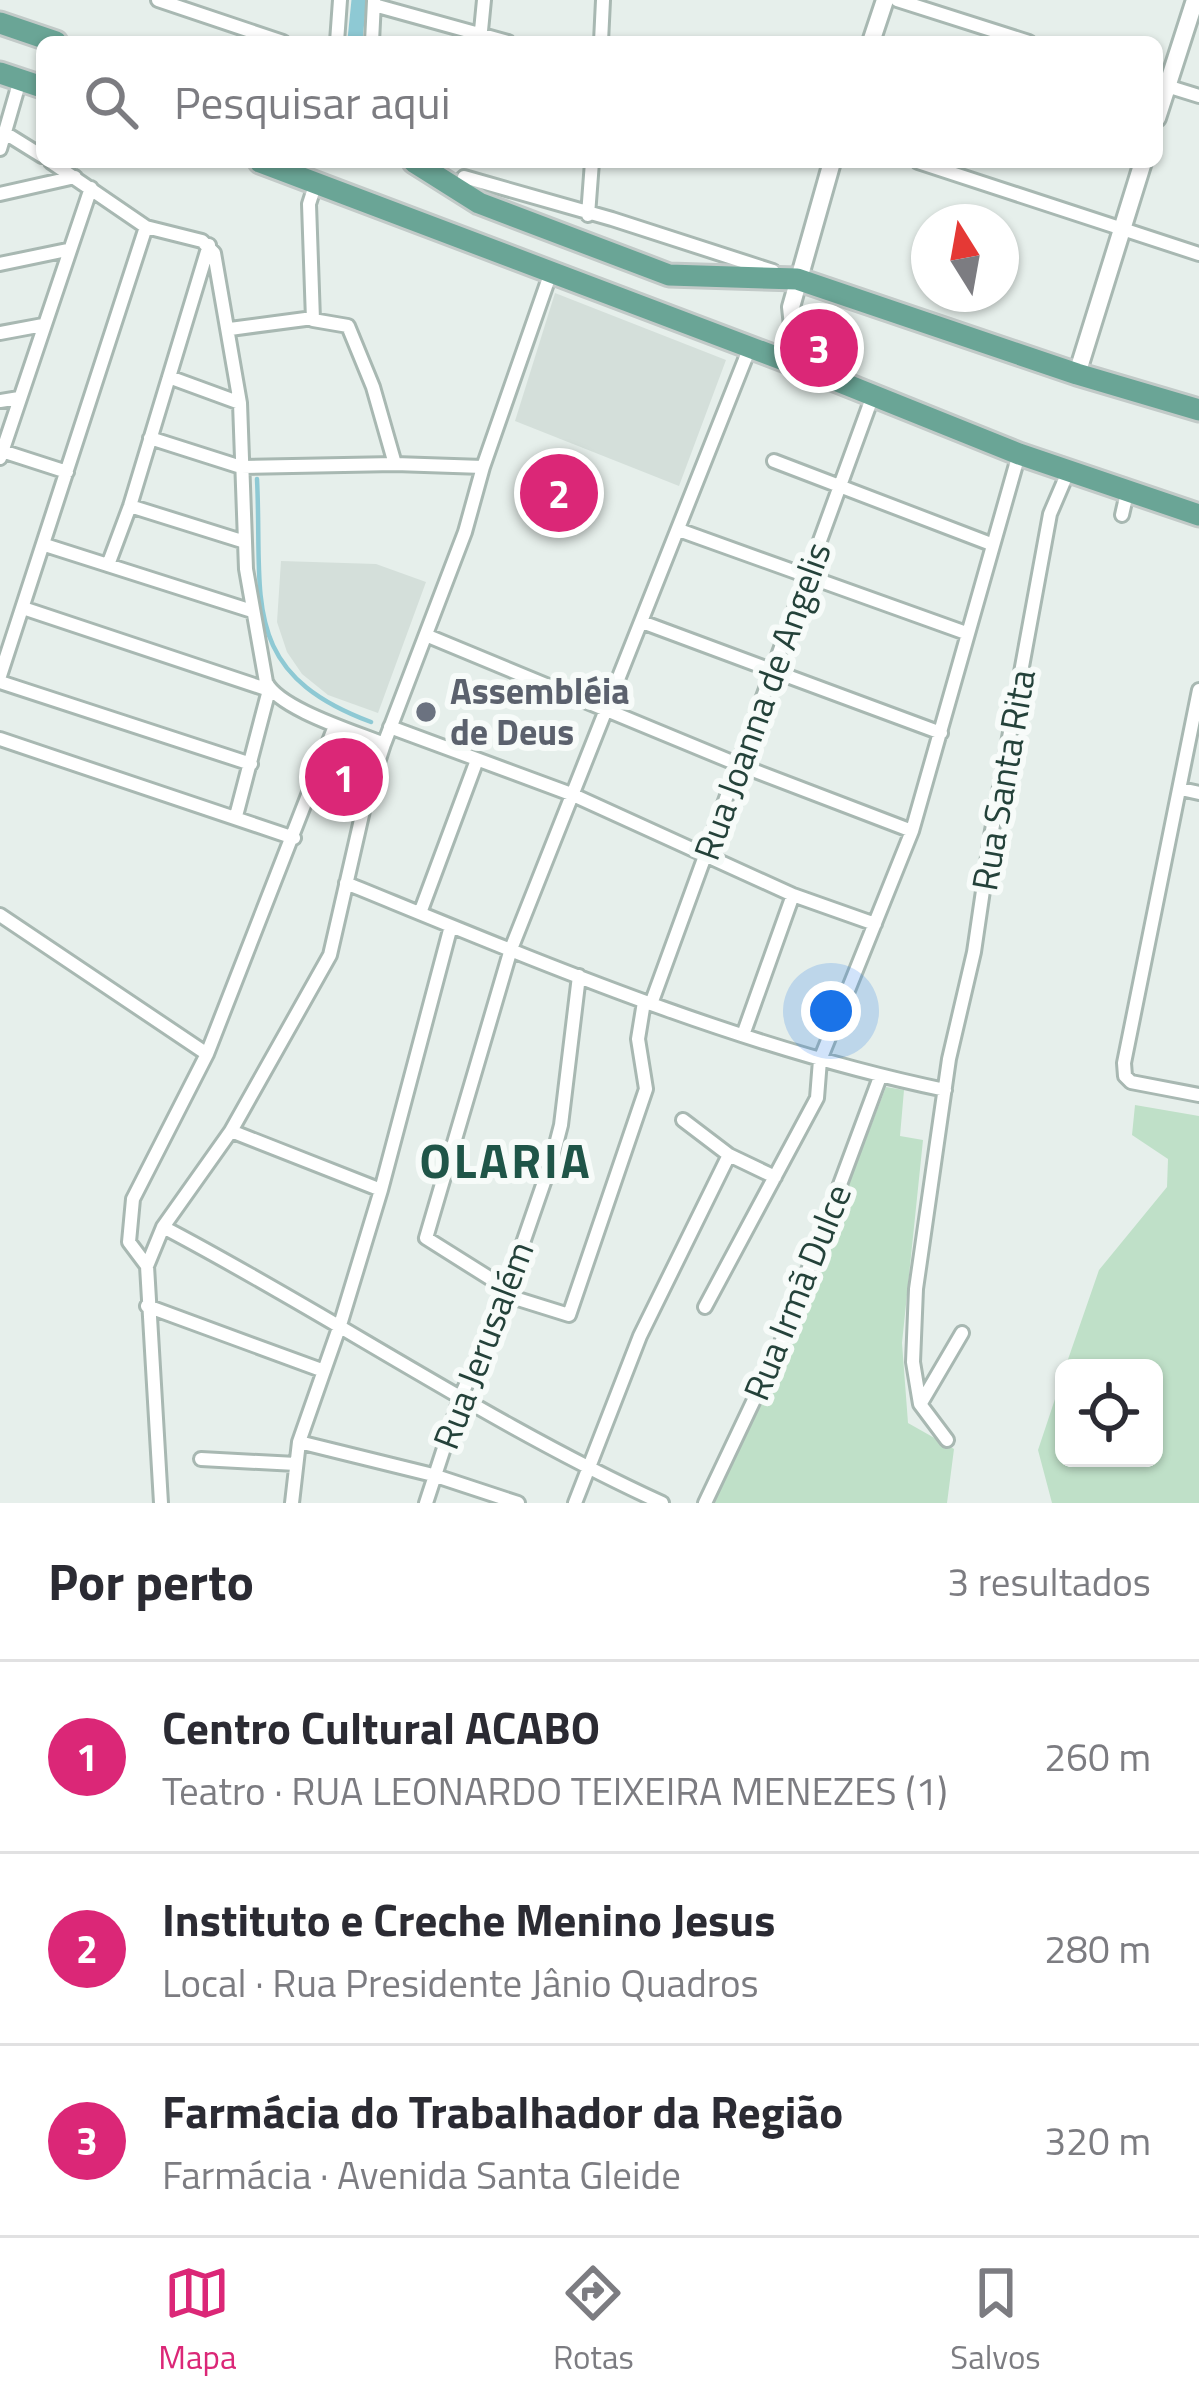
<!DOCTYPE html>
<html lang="pt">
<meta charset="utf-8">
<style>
body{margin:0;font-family:"Titillium Web",sans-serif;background:#f7f7f7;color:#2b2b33}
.controls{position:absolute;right:36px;bottom:36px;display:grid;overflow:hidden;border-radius:18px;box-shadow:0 3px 9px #0004}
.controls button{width:108px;height:108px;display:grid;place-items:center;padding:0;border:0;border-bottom:3px solid #e1e1e2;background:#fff;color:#2b2b33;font:60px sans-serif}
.compass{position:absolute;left:911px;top:204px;width:108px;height:108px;border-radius:50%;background:#fff;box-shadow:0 3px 9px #0004;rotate:349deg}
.you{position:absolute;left:831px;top:1011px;width:42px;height:42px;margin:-30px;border:9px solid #fff;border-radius:50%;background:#1a73e8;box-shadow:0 0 0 18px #1a73e833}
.badge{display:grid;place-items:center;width:78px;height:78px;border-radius:50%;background:#db2777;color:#fff;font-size:39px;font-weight:700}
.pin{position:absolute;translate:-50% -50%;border:6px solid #fff;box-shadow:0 3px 12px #0006}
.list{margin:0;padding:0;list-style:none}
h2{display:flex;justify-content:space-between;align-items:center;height:156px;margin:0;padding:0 48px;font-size:51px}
h2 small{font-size:39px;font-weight:400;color:#7c7c81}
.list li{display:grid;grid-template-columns:78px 1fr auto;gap:36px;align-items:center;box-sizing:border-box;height:192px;padding:0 48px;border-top:3px solid #e1e1e2}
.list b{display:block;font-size:45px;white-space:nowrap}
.list p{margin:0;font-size:39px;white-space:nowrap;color:#7c7c81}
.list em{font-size:39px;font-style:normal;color:#7c7c81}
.icon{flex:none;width:66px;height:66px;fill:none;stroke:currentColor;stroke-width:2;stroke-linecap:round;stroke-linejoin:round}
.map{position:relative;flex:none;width:1199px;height:1503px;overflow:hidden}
.search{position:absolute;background:#fff;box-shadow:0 3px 9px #0004;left:36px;right:36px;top:36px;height:132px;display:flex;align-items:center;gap:30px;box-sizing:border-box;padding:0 42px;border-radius:18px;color:#7c7c81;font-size:45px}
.sheet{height:732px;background:#fff}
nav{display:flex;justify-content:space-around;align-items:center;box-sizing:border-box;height:168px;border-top:3px solid #e1e1e2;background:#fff;font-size:33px;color:#7c7c81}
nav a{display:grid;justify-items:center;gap:6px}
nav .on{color:#db2777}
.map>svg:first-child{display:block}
</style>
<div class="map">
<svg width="1199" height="1503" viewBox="0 0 1199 1503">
<rect width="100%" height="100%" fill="#e6efeb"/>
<!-- built -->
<path fill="#d4dfda" d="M 555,293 L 726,360 L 679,486 L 515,421 Z
M 281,561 L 376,564 L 426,582 L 378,713 L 328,695 L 302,674 L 287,652 L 277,622 Z"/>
<!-- green -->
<path fill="#bfe0c8" d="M 886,1087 L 904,1090 L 900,1136 L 923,1140 L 902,1343 L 908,1423 L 954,1449 L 947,1503 L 709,1503 L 822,1253 Z
M 1135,1105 L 1199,1116 L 1199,1503 L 1052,1503 L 1038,1450 L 1064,1372 L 1064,1458 L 1154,1458 L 1154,1368 L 1065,1368 L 1099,1270 L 1167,1187 L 1168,1159 L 1132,1135 Z"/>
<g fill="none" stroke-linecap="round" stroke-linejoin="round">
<!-- stream -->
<path stroke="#8ec9d4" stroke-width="4.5" d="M 257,479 C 263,600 238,672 371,722"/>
<!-- canal -->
<path stroke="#8ec9d4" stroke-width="15" d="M 355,40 L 359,0"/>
<defs>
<path id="minor" d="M 158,0 L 283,42
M 897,0 L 1029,42
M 374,5 L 508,42
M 480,41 L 484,0
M 337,42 L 340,0
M 372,42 L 374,1
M 601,42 L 603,0
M 1157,83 L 1199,96
M 5,133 L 42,156
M 0,149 L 20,80
M 51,162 L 146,227 L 202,241 L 214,253 L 240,403 L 246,569 L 266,682 C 279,709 355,732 384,744
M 918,162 L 1199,254
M 316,182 L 309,204 L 313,320 L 348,326 L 373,387 L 395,464
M 461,188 L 464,177 L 612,219 L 773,271
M 0,194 L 75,177
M 588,215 L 592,162
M 0,264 L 67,250
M 230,329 L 313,318
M 0,333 L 43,325
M 169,377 L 240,403
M 0,401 L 19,398
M 150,438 L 241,467 L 395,464 L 483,467
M 2,451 L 67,472
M 0,458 L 91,188
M 774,461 L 991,544
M 130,506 L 245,542
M 1122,515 L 1127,493
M 679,530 L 966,633
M 45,545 L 252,611
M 108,565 L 130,506 L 209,245
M 23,608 L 269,690 L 236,816
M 642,622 L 941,733
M 428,636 L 737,764 L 912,831
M 0,676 L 146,227
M 0,682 L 251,764
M 1199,690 L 1124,1063 L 1125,1076 L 1131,1082 L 1199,1095
M 390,727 L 571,794 L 793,895 L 875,924
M 0,739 L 294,838
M 1181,789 L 1199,793
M 346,883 C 542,963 738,1047 945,1090
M 420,913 L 477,760
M 0,915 L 207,1054
M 651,1004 L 872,398
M 743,1035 L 793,895
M 683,1120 L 729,1155 L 775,1177
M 231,1131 L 381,1190
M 163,1227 C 331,1315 489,1424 662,1503
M 147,1266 L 129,1242 L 133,1199 L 207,1054 L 335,726
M 507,1289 L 426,1238 L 511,949 L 750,347
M 505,1295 L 569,1315 L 646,1089 L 638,1039 L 644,1002
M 147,1306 L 324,1371
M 705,1307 L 817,1098 L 820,1060 L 912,831 L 1019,454
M 921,1403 L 962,1333
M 947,1440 L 920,1404 L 913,1362 L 916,1289 L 949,1059 L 974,952 L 991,836 L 1050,514 L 1068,472
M 299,1442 L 433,1475 L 518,1503
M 201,1459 L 296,1464
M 161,1503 L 147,1266 L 163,1227 L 231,1131 L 330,955 L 365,802 L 384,744 L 465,532 L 483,467 L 551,272
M 292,1503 L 299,1442 L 340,1325 L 381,1190 L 451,926
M 426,1503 L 461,1396 L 505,1295 L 553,1156 L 561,1125 L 579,976
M 575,1503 L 640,1336 L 729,1155
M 705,1503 L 781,1343 L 880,1077"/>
<path id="tertiary" d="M 871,42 L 885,0
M 1157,118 L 1195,0
M 810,370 L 795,345 L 791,307 L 832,162
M 1077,374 L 1143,162"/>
<path id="primary" d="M 0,23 L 56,42
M 0,73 L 42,87
M 260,162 L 810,370 L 1019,454 L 1199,515
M 414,162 L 479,203 L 669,275 L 797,279 L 1077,374 L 1199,410"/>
</defs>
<!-- minor casing -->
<use href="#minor" stroke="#a8b8b2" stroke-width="18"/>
<!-- tertiary casing -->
<use href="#tertiary" stroke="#a8b8b2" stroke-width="22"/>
<!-- primary casing -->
<use href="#primary" stroke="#c2cac8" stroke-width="27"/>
<!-- minor -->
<use href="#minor" stroke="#fff" stroke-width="12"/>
<!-- tertiary -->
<use href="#tertiary" stroke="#fff" stroke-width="16"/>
<!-- primary -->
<use href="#primary" stroke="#6aa596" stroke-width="21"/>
</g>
<!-- markers -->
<circle fill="#6b7280" stroke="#f7fbf9" stroke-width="4.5" cx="426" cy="712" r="12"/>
<g text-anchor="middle" stroke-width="12" stroke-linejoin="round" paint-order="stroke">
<!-- worship labels -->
<g font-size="36" font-weight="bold" fill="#5b616d" stroke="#f7fbf9" text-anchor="start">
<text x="450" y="704">Assembléia<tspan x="450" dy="41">de Deus</tspan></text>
</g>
<!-- street labels -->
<g font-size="36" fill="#24423a" stroke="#f7fbf9">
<text transform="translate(762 701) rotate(-70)" y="13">Rua Joanna de Angelis</text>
<text transform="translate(1003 780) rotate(-80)" y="13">Rua Santa Rita</text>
<text transform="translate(797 1292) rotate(-68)" y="13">Rua Irmã Dulce</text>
<text transform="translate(483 1345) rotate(-69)" y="13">Rua Jerusalém</text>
</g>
<!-- district labels -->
<g font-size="48" font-weight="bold" letter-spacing="3" fill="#1f5548" stroke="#f7fbf9">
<text x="506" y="1178">OLARIA</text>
</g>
</g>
</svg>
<div class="controls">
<button><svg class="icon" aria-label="locate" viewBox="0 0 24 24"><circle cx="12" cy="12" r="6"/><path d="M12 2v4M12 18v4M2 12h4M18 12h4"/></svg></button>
</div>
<svg class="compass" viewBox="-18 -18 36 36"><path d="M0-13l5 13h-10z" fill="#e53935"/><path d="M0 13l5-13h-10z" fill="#7c7c81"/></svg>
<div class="you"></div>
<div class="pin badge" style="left:344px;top:777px">1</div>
<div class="pin badge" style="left:559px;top:493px">2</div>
<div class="pin badge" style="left:819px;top:348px">3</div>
<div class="search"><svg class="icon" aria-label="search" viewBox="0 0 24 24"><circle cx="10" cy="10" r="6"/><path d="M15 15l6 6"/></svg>Pesquisar aqui</div>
</div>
<section class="sheet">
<h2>Por perto<small>3 resultados</small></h2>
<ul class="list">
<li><span class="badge">1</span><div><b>Centro Cultural ACABO</b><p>Teatro · RUA LEONARDO TEIXEIRA MENEZES (1)</p></div><em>260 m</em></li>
<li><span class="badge">2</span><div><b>Instituto e Creche Menino Jesus</b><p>Local · Rua Presidente Jânio Quadros</p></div><em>280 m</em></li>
<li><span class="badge">3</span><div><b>Farmácia do Trabalhador da Região</b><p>Farmácia · Avenida Santa Gleide</p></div><em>320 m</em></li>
</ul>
</section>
<nav>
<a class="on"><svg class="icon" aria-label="map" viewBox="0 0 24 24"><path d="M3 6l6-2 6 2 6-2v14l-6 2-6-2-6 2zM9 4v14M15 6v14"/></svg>Mapa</a>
<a><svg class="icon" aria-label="directions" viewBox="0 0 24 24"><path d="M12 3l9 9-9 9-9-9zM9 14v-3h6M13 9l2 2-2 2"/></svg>Rotas</a>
<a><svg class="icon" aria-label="saved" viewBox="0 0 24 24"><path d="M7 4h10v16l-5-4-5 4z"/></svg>Salvos</a>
</nav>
